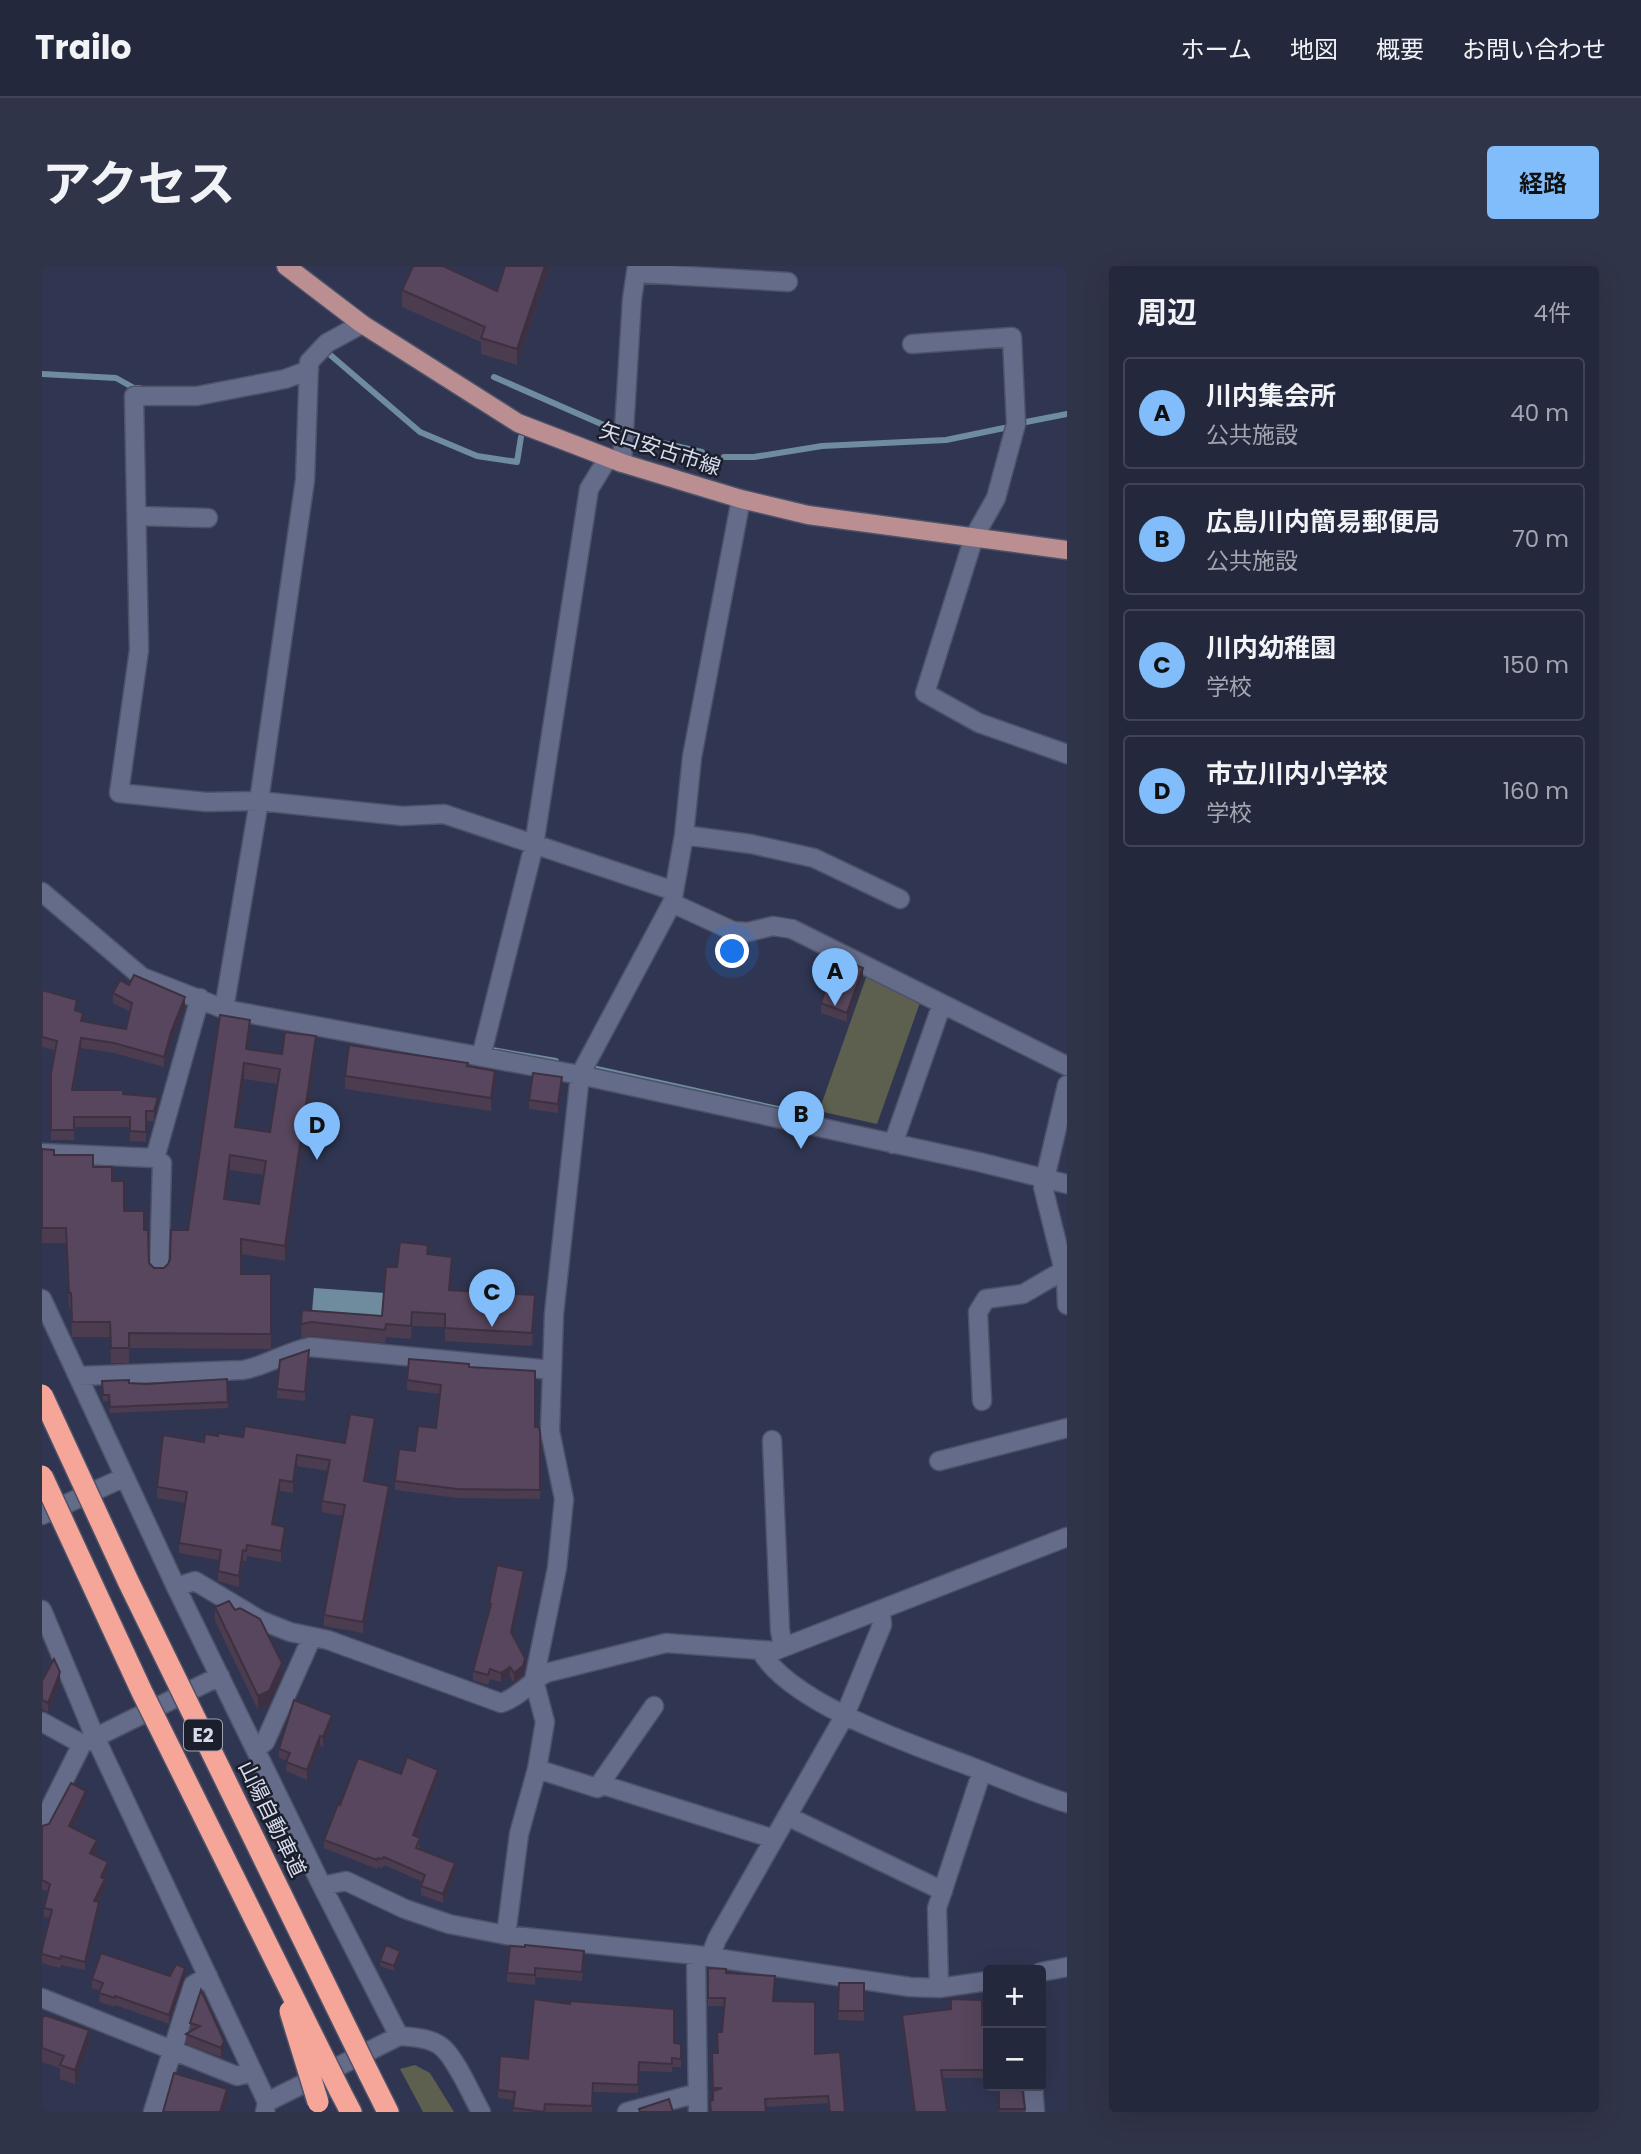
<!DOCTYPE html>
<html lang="ja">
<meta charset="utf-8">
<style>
body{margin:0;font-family:Poppins,"Noto Sans JP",sans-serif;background:#303448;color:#f1f3f6}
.controls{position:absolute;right:21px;bottom:21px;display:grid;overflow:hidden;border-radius:7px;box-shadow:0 7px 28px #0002}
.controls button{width:63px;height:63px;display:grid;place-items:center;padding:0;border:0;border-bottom:2px solid #414457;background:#24283d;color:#f1f3f6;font:35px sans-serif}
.you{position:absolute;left:691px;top:686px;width:24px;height:24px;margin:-18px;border:5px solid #fff;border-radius:50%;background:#1a73e8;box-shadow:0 0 0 10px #1a73e833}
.badge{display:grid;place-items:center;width:46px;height:46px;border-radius:50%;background:#80bdfa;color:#111;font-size:23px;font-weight:700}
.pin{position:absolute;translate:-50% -58px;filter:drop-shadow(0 2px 4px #0008)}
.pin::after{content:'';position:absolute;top:37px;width:24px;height:21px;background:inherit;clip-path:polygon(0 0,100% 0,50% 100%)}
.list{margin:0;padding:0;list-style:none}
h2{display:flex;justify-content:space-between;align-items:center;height:91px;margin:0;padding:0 28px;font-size:30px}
h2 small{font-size:23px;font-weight:400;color:#a3a6b0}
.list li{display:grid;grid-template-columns:46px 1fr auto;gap:21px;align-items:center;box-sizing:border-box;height:112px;margin:0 14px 14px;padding:0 14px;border:2px solid #414457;border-radius:7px}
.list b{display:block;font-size:26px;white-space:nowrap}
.list p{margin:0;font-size:23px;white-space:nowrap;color:#a3a6b0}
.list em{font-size:23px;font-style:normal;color:#a3a6b0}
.map{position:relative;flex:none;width:1025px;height:1846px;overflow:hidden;border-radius:7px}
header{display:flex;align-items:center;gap:42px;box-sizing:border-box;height:98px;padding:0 35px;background:#24283d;border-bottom:2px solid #414457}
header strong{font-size:33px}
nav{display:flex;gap:38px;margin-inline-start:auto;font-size:24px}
.intro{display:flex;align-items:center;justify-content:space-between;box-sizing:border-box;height:168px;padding:0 42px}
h1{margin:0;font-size:49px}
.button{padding:18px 32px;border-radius:7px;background:#80bdfa;color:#111;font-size:24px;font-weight:700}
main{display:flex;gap:42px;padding:0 42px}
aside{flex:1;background:#24283d;border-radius:7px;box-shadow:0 7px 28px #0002}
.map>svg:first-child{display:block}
</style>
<header>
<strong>Trailo</strong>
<nav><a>ホーム</a><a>地図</a><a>概要</a><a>お問い合わせ</a></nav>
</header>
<div class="intro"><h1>アクセス</h1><a class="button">経路</a></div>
<main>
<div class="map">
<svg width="1025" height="1846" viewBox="0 0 1025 1846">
<rect width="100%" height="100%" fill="#303651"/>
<!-- green -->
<path fill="#5d604e" d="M 826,706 L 880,731 L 835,858 L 777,845 Z
M 373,1799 L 388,1807 L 412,1846 L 381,1846 L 358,1803 Z"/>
<!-- water -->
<path fill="#6f8c9e" d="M 272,1022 L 343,1027 L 340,1063 L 269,1058 Z"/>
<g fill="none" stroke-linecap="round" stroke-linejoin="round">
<!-- stream -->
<path stroke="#6f8c9e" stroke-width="6" d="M 286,87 L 378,166 L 435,190 L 475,196 L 479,171
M 0,108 L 74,112 L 92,122 L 97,122
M 452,111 L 573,164
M 984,156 L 1025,148
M 590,170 L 660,186
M 682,191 L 712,191 L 780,180 L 904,174 L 962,162
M 444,783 L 514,795
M 550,802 L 736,843"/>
<defs>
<path id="minor" d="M 594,7 L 746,16
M 870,78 L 970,71 L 974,158 L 954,232 L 932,271 L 883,427 L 937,457 L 1025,488
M 267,104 L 243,113 L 155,130 L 92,130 L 97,384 L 77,527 L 164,536 L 217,535 L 360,550 L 402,548 L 632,625
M 580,197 L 590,33 L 595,0
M 95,250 L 166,252
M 642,569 L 709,578 L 772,592 L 858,633
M 0,626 L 100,711 L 182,743 L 538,809 L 937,896 L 1025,918
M 630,637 L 691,665 L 706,666 L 731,660 L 750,663 L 1025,800
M 182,743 L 217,535 L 263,214 L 267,96 L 285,77 L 320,58
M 439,791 L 492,579 L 547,223 L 566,192
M 1025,819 L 1001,921 L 1024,1013 L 1025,1039
M 851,878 L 900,738
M 0,887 L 113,892 L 158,732
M 113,892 L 120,897 L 117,1007
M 0,1033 L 134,1321 L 280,1620 L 357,1770
M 36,1110 L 201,1104 C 224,1100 244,1086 268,1081 L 510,1104
M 940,1135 L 936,1046 L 944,1033 L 981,1028 L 1022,1004
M 730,1174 L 738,1364 L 741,1381
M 897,1195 L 1025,1162
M 0,1249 L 83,1211
M 134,1321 L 153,1315 L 218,1354 L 248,1366 L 286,1374 L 459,1437 C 476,1432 488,1416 504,1407 L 624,1377 L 732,1385 L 1025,1271
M 0,1344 L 53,1471 L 225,1836 L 223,1846
M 718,1384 C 748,1438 872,1479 930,1501 C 961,1513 993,1527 1025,1537
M 0,1456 L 40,1478 L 178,1410
M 214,1483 L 223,1476 L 270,1371
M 495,1503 L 555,1522 L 612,1440
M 558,1518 L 732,1573
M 745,1550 L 901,1625
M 0,1558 L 40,1478
M 280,1620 L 304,1615 L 363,1643 L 407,1658 L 464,1669 L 654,1689 L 868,1721 L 897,1722 L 946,1715
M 464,1669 L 477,1568 L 495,1503 L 503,1456 L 492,1414 L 515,1302 L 522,1233 L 508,1165 L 512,1048 L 538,809 L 630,637 L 642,569 L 650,491 L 699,233
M 654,1689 L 656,1846
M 668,1691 L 675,1673 L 803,1449 L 840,1359 L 839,1345
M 999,1706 L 1025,1701
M 897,1722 L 895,1642 L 940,1505
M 0,1732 L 195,1810 L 211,1806
M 991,1820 L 993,1846
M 225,1836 L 357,1770 C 371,1771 390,1772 401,1782 C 415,1795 429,1828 439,1846
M 111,1846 L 151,1719 L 166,1710
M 585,1846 L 656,1827"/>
<path id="major" d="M 244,0 L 320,58 L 476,157 L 580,197 L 699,233 L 766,249 L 1025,284"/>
<path id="highway" d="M 326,1806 L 346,1846
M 298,1825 L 309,1846"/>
</defs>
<!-- minor casing -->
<use href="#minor" stroke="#4d5269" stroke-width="21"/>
<!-- major casing -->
<use href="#major" stroke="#4d5269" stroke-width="21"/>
<!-- highway casing -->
<use href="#highway" stroke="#4d5269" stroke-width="24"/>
<!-- minor -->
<use href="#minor" stroke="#646c8a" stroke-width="18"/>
<!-- major -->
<use href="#major" stroke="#bb8f92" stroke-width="18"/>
<!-- highway -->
<use href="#highway" stroke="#f5a698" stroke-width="21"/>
<defs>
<path id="highway-bridge" d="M 0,1129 L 87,1317 L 326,1806
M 0,1210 L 100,1426 L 298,1825
M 248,1745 L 276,1836"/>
</defs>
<!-- highway-bridge casing -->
<use href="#highway-bridge" stroke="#4d5269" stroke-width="24" stroke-linecap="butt"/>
<!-- highway-bridge -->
<use href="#highway-bridge" stroke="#f5a698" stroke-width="21"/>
</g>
<!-- wall -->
<path fill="#4b3c50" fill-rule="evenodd" d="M 463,0 L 508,0 L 475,99 L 439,88 L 439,76 L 360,41 L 360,24 L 455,25 Z
M 821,711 L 805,756 L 779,747 L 779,737 Z
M 87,719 L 143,741 L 129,776 L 122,801 L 72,787 L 39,782 L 32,824 L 81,828 L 116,841 L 112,855 L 104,855 L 104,876 L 88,875 L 88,861 L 32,861 L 32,874 L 9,874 L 9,807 L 13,784 L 0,781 L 0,724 L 35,745 L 41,756 L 84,763 L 88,746 L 71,737 L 71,727 Z
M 208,769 L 206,783 L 240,788 L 274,786 L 243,995 L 199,988 L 199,1008 L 229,1008 L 229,1083 L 87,1082 L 87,1097 L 69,1097 L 68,1071 L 30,1071 L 29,1042 L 27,1042 L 24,977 L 0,977 L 0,883 L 12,889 L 51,901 L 70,915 L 82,945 L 102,964 L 107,997 L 112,1002 L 122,1002 L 126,998 L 146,964 ZM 202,813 L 235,818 L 228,866 L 195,861 ZM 188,904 L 222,909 L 217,938 L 184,933 Z
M 426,800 L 453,818 L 449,845 L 303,823 L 303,810 Z
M 520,821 L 516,847 L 487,843 L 487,834 Z
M 386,988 L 410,1004 L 408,1024 L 493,1043 L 490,1080 L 403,1075 L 403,1061 L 370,1060 L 369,1073 L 344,1071 L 343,1077 L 269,1070 L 259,1072 L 260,1044 L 340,1050 L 355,1001 Z
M 267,1093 L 263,1135 L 235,1132 L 235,1123 Z
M 427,1101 L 498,1166 L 498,1233 L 415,1232 L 353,1224 L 353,1215 L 373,1185 L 394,1162 L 398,1128 L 365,1124 L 365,1114 Z
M 185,1113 L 186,1142 L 68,1147 L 67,1135 L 61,1135 L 60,1115 L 104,1118 Z
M 333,1163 L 324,1216 L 347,1231 L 321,1367 L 282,1360 L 282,1349 L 301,1250 L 280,1246 L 280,1235 L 286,1205 L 255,1200 L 251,1227 L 238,1225 L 232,1259 L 243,1272 L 239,1296 L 205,1290 L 204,1295 L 201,1295 L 197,1321 L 176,1315 L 177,1294 L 137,1287 L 137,1277 L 143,1237 L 115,1232 L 115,1221 L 162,1176 L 176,1170 L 303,1177 Z
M 482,1314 L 470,1369 L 483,1401 L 481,1409 L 472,1417 L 468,1410 L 459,1416 L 448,1413 L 446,1419 L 431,1414 L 431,1405 L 447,1345 L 447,1338 Z
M 173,1341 L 240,1411 L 227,1439 L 216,1444 L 173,1355 Z
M 0,1415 L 18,1416 L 6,1446 L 0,1443 Z
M 290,1458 L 281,1481 L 278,1479 L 265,1514 L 244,1505 L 245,1495 L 237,1492 L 237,1483 Z
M 359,1508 L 396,1512 L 374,1571 L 378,1581 L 377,1583 L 413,1606 L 401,1637 L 379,1629 L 379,1620 L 381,1616 L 342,1599 L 340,1602 L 336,1601 L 335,1603 L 282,1582 L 282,1574 L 298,1539 Z
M 44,1534 L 30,1561 L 55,1583 L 52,1589 L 66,1605 L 62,1613 L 63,1622 L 56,1636 L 57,1645 L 43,1704 L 19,1699 L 18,1702 L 0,1697 L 0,1683 L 8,1652 L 2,1651 L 2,1642 L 6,1626 L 0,1623 L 0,1560 L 7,1558 Z
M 358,1689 L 352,1705 L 338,1700 L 338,1695 Z
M 542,1695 L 540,1715 L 493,1711 L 493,1719 L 465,1716 L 465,1707 Z
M 666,1702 L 684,1707 L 732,1735 L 773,1788 L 803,1846 L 787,1846 L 786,1837 L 723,1841 L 671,1834 L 670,1787 L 676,1787 L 680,1766 L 682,1740 L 666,1740 Z
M 128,1710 L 143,1711 L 127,1758 L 73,1739 L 73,1741 L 57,1736 L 58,1725 L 50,1722 L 50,1713 Z
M 797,1717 L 822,1717 L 822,1755 L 796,1754 Z
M 159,1724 L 182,1784 L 179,1791 L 144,1778 L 144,1768 L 148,1766 L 148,1757 Z
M 860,1749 L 946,1759 L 946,1812 L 900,1812 L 905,1846 L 872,1846 L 860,1757 Z
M 0,1753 L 47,1777 L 33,1818 L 18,1813 L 18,1802 L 0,1796 Z
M 632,1777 L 639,1778 L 639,1801 L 630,1801 L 630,1806 L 597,1805 L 596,1827 L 551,1826 L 550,1846 L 471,1846 L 472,1834 L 456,1832 L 456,1824 L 486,1793 Z
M 957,1820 L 980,1820 L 983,1846 L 957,1846 Z"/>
<!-- shaded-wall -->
<path fill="#3d3141" d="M 503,0 L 508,0 L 475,99 L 475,83 Z
M 821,702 L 821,711 L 805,756 L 805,747 Z
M 143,731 L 143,741 L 129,776 L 122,801 L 122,791 L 129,766 Z
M 208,754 L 208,769 L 204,798 L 204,783 Z
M 274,770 L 274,786 L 243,995 L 243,980 Z
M 39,772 L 39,782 L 30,834 L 30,824 Z
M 202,797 L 202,813 L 193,876 L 193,861 Z
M 453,805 L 453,818 L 449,845 L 449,832 Z
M 520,811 L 520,821 L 516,847 L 516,838 Z
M 116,831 L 116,841 L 112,855 L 112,845 Z
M 188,889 L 188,904 L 182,948 L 182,933 Z
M 410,991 L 410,1004 L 407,1037 L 407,1024 Z
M 267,1084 L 267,1093 L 263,1135 L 263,1126 Z
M 333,1152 L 333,1163 L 322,1226 L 322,1215 Z
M 255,1189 L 255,1200 L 251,1227 L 251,1216 Z
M 238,1214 L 238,1225 L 230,1269 L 230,1258 Z
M 347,1220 L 347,1231 L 321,1367 L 321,1356 Z
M 243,1261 L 243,1272 L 239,1296 L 239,1285 Z
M 201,1284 L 201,1295 L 197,1321 L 197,1310 Z
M 482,1305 L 482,1314 L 469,1376 L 469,1366 Z
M 483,1392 L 483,1401 L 481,1409 L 472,1417 L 472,1407 Z
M 240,1397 L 240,1411 L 227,1439 L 216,1444 L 216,1430 Z
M 468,1401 L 468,1410 L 459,1416 L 459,1407 Z
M 18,1406 L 18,1416 L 6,1446 L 6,1437 Z
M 290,1449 L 290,1458 L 281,1481 L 281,1471 Z
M 278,1470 L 278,1479 L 265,1514 L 265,1504 Z
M 396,1504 L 396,1512 L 371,1578 L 371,1569 Z
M 44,1525 L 44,1534 L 27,1569 L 27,1560 Z
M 55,1574 L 55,1583 L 48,1596 L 48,1587 Z
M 66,1596 L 66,1605 L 59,1620 L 59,1611 Z
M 413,1597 L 413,1606 L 401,1637 L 401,1628 Z
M 63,1613 L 63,1622 L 52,1643 L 52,1635 Z
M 57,1636 L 57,1645 L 43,1704 L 43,1696 Z
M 358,1685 L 358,1689 L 352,1705 L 352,1700 Z
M 143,1702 L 143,1711 L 127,1758 L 127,1749 Z
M 47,1764 L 47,1777 L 33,1818 L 33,1804 Z
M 182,1775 L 182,1784 L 179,1791 L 179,1782 Z
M 185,1823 L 185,1834 L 181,1846 L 178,1846 Z"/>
<!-- building -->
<path fill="#57465d" stroke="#3d3141" stroke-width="2" fill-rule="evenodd" d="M 371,0 L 401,0 L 455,25 L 463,0 L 503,0 L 475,83 L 439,72 L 443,61 L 360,24 Z
M 795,691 L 821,702 L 805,747 L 779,737 Z
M 92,709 L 143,731 L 129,766 L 122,791 L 72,777 L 39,772 L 30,824 L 81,824 L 81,828 L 116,831 L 112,845 L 104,845 L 104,866 L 88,865 L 88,851 L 32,851 L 32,864 L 9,864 L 9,807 L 15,775 L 0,771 L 0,724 L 35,734 L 33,744 L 41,747 L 39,755 L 84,763 L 90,737 L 71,727 L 78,714 L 87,719 Z
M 178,749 L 208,754 L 204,783 L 240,788 L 243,766 L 274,770 L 243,980 L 199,973 L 199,1008 L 229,1008 L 229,1068 L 87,1067 L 87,1082 L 69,1082 L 68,1056 L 30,1056 L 29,1027 L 27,1027 L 24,962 L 0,962 L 0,883 L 12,884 L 12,889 L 51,889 L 51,901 L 70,901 L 70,915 L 82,915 L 82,945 L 102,945 L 102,964 L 106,964 L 107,997 L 112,1002 L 122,1002 L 126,998 L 128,993 L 129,964 L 146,964 ZM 202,797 L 238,803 L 228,866 L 193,861 ZM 188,889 L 224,895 L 217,938 L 182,933 Z
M 307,779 L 426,797 L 425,800 L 453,805 L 449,832 L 303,810 Z
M 491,807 L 520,811 L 516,838 L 487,834 Z
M 358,976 L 386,979 L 385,988 L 410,991 L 407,1024 L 493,1029 L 490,1067 L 403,1062 L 403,1048 L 370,1046 L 369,1060 L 344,1058 L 343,1064 L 269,1056 L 259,1058 L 260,1044 L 340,1050 L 344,1001 L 355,1001 Z
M 267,1084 L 263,1126 L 235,1123 L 238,1094 Z
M 367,1093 L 427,1098 L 427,1101 L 493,1105 L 493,1161 L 497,1161 L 498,1166 L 498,1224 L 415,1223 L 353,1215 L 357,1183 L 373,1185 L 376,1160 L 394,1162 L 399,1119 L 365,1114 Z
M 185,1113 L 186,1136 L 68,1141 L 67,1129 L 61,1129 L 60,1115 L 87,1114 L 87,1117 L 104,1118 Z
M 308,1148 L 333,1152 L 322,1215 L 347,1220 L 321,1356 L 282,1349 L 303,1239 L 280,1235 L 288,1194 L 255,1189 L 251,1216 L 238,1214 L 230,1258 L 243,1261 L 239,1285 L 205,1279 L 204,1285 L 201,1284 L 197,1310 L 176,1305 L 179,1284 L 137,1277 L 145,1226 L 115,1221 L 121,1169 L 162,1176 L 163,1168 L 176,1170 L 176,1167 L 201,1171 L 203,1160 L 303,1177 Z
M 455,1299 L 482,1305 L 469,1366 L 483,1392 L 481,1400 L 472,1407 L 468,1401 L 459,1407 L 448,1403 L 446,1409 L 431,1405 L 449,1338 L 447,1338 Z
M 187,1335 L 193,1344 L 198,1342 L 218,1353 L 240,1397 L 227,1425 L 216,1430 L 173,1341 Z
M 12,1393 L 18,1406 L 6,1437 L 0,1434 L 0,1415 Z
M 252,1434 L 290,1449 L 281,1471 L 278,1470 L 265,1504 L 244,1496 L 248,1487 L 237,1483 Z
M 365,1491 L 396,1504 L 371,1569 L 378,1572 L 374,1582 L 413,1597 L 401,1628 L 379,1620 L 383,1609 L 342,1591 L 340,1593 L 336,1592 L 335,1594 L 282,1574 L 296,1538 L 298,1539 L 316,1492 L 359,1508 Z
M 29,1517 L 44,1525 L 27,1560 L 55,1574 L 48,1587 L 66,1596 L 59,1611 L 63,1613 L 52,1635 L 57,1636 L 43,1696 L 19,1690 L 18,1693 L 0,1688 L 0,1683 L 10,1644 L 2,1642 L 8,1618 L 0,1614 L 0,1560 L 7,1558 Z
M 344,1679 L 358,1685 L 352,1700 L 338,1695 Z
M 483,1679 L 542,1685 L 540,1706 L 493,1702 L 493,1709 L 465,1707 L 468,1680 L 483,1681 Z
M 59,1687 L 128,1710 L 134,1698 L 143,1702 L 127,1749 L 73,1730 L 73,1732 L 57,1727 L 61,1717 L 50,1713 Z
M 666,1702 L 684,1703 L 684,1707 L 733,1710 L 731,1735 L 773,1736 L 773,1788 L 798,1786 L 803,1846 L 788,1846 L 786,1830 L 723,1833 L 724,1846 L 669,1846 L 668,1835 L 671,1834 L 671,1825 L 680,1822 L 671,1822 L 670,1787 L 676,1787 L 675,1766 L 680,1766 L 683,1732 L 666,1732 Z
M 797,1717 L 822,1717 L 822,1745 L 796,1745 Z
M 159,1724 L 182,1775 L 179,1782 L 144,1768 L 158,1760 L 148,1757 Z
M 492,1733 L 528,1738 L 528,1735 L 632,1743 L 632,1777 L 639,1778 L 639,1793 L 630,1792 L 630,1798 L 597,1796 L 596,1819 L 551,1817 L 550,1840 L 503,1838 L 502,1846 L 471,1842 L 473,1826 L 456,1824 L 458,1790 L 486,1793 Z
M 909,1733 L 940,1734 L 940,1759 L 946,1759 L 946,1804 L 899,1804 L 905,1846 L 873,1846 L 860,1749 L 909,1743 Z
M 2,1749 L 47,1764 L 33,1804 L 18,1799 L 22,1790 L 0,1782 L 0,1753 Z
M 132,1807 L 185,1823 L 178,1846 L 121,1846 Z
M 957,1820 L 980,1820 L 983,1843 L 957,1843 Z
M 627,1833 L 631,1846 L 598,1846 L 597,1843 Z"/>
<g text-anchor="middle" stroke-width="5" stroke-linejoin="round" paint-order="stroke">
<!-- shield labels -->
<rect fill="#1b1e2b" stroke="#9ea2b3" stroke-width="2" x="142" y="1453.5" width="38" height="31" rx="5"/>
<g font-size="19" font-weight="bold" fill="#d6dbed">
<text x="161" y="1476">E2</text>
</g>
<!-- street labels -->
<g font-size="21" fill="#d6dbed" stroke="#1b1e2b">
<text transform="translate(618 183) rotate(18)" y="7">矢口安古市線</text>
<text transform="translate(230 1553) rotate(64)" y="7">山陽自動車道</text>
</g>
</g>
</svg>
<div class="controls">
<button>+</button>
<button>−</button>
</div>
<div class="you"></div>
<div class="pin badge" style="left:793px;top:740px">A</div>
<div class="pin badge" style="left:759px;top:883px">B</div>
<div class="pin badge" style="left:450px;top:1061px">C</div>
<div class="pin badge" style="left:275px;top:894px">D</div>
</div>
<aside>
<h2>周辺<small>4件</small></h2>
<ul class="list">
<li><span class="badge">A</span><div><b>川内集会所</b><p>公共施設</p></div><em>40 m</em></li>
<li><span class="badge">B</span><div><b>広島川内簡易郵便局</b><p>公共施設</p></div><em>70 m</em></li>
<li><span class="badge">C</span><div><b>川内幼稚園</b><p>学校</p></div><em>150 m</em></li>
<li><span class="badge">D</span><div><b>市立川内小学校</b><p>学校</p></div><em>160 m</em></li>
</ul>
</aside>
</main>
